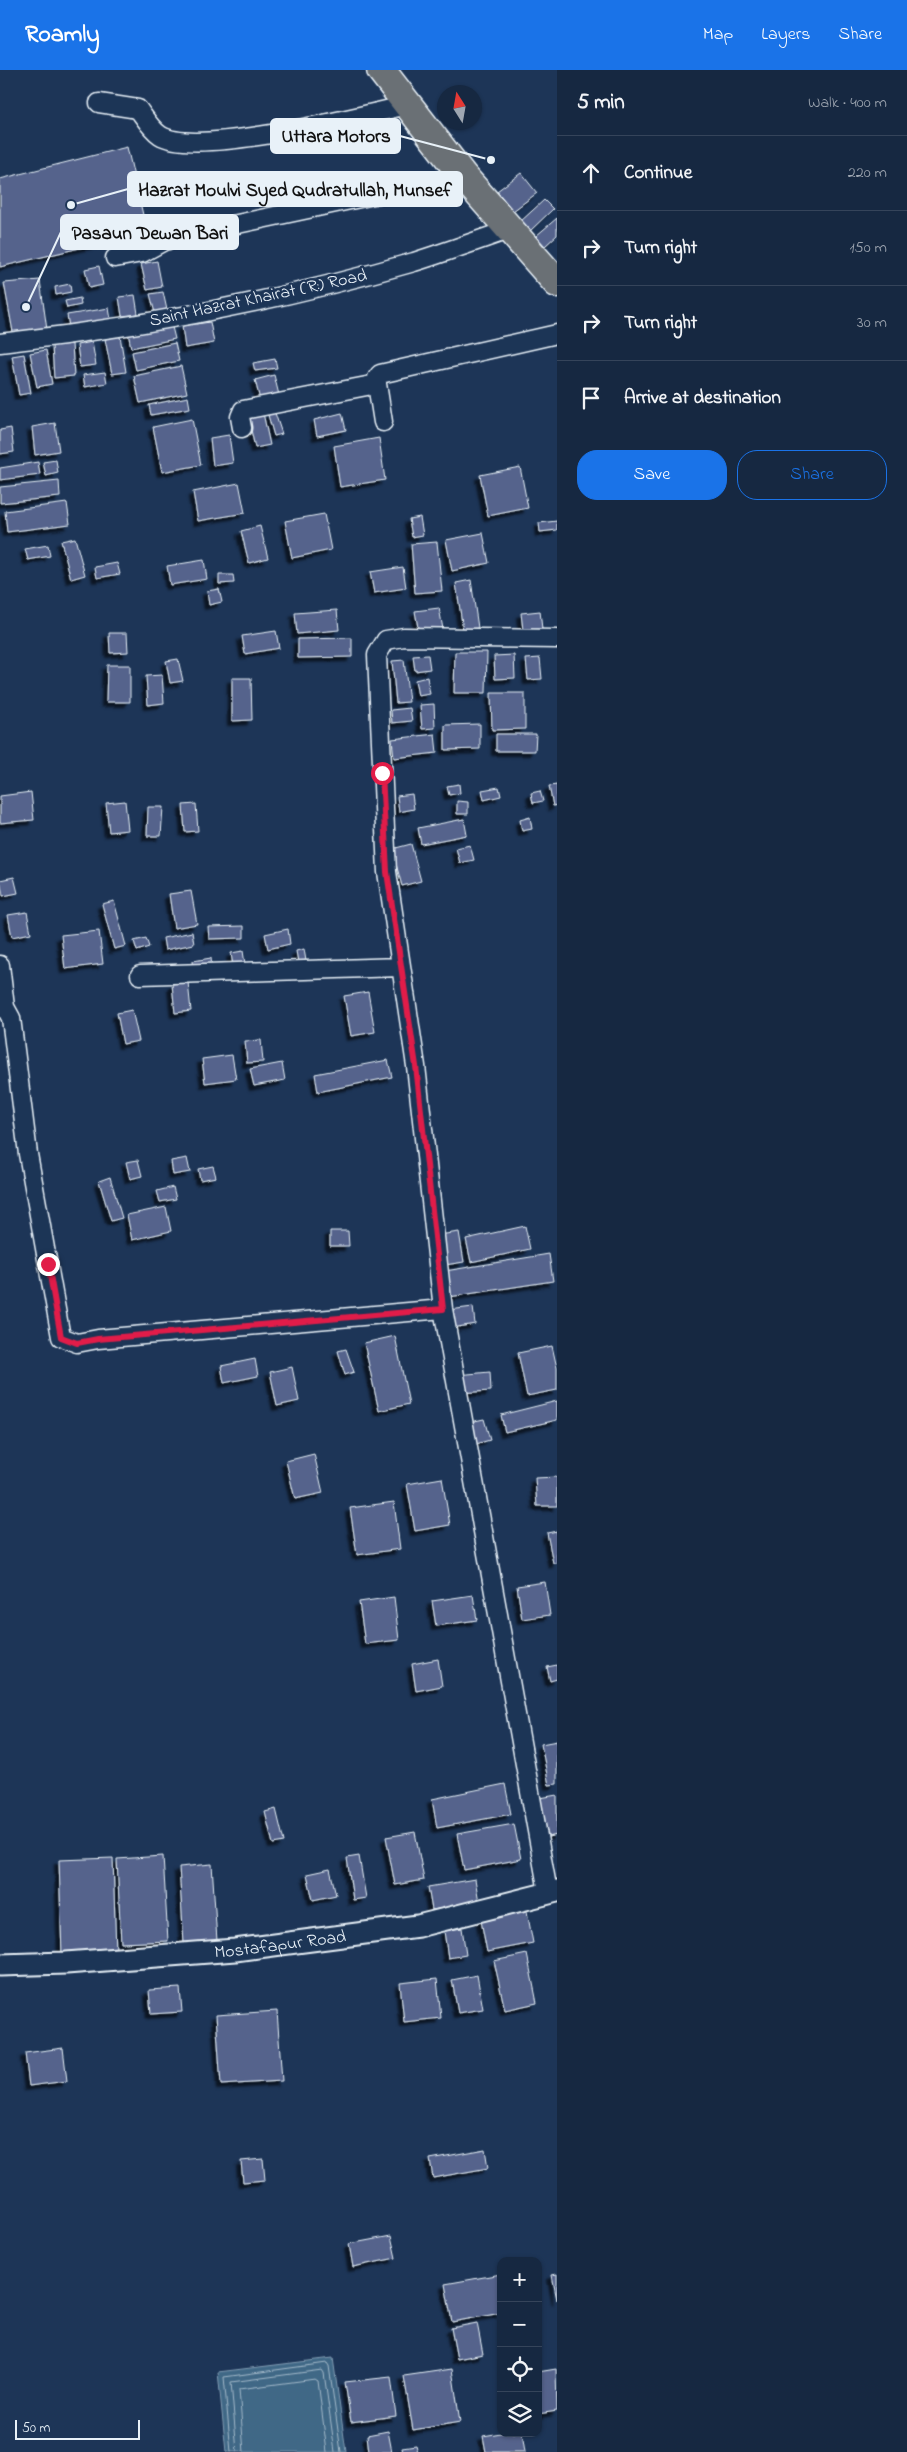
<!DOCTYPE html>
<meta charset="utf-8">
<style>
body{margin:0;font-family:"Indie Flower",sans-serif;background:#23344c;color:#f1f3f6}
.controls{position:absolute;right:15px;bottom:15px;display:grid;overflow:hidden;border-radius:10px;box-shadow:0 1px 4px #0004}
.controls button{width:45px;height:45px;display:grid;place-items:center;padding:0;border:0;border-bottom:1px solid #35445a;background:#162841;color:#f1f3f6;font:25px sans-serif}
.compass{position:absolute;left:437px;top:15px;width:45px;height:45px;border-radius:50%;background:#162841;box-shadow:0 1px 4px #0004;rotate:349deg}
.scale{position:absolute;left:15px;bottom:12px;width:125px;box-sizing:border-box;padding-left:5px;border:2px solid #e8f1f8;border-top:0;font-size:14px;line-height:18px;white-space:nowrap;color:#e8f1f8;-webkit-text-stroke:4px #1d3557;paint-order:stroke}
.stop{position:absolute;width:15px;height:15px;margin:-11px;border:4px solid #e11d48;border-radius:50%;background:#fff}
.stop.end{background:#e11d48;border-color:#fff;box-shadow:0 1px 5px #0008}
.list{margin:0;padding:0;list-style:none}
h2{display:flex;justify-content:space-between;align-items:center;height:65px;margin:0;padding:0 20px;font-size:21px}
h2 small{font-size:16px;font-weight:400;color:#9ea6b1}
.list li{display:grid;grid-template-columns:32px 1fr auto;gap:15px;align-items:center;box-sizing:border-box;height:75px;padding:0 20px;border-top:1px solid #35445a}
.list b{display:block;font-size:19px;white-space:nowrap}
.list em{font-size:16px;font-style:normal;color:#9ea6b1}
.actions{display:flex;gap:10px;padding:15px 20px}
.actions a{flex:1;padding:11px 0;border:1px solid #1a73e8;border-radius:20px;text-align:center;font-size:18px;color:#1a73e8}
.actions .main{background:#1a73e8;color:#fff}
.icon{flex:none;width:28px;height:28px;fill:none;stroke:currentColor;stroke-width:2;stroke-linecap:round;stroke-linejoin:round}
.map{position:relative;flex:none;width:557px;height:2382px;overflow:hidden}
header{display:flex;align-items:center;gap:30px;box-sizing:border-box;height:70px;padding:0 25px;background:#1a73e8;color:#fff}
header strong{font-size:24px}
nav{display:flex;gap:28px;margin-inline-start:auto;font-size:18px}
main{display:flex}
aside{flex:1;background:#162841}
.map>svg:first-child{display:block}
</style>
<header>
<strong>Roamly</strong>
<nav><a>Map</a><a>Layers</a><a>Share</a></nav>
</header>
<main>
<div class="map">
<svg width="557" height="2382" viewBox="0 0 557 2382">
<defs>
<filter id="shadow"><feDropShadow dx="-4.5" dy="4.5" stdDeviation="1" flood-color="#0009"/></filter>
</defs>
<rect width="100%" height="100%" fill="#1d3557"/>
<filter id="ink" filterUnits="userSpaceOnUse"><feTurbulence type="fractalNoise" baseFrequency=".02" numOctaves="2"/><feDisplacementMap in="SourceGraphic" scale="10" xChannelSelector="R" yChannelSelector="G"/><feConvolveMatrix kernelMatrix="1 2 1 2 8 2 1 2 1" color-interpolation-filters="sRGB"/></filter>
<g filter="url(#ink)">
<!-- water -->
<path fill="#3f6786" stroke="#839eb4" d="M 333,2288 L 346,2382 L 226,2382 L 218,2302 Z"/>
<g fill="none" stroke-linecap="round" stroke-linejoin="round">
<!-- shore -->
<path stroke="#a4baca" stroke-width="1" d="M 231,2382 L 224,2307 L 327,2293 L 329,2296 L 341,2382
M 237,2382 L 231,2312 L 322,2300 L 324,2303 L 335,2382
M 244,2382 L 239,2319 L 315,2309 L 318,2311 L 327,2382"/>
</g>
<!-- building -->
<path fill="#54648c" stroke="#e8f1f8" filter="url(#shadow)" d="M 127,77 L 147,162 L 0,197 L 0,109 Z
M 521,103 L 537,123 L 513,141 L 497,121 Z
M 544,130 L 553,139 L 530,161 L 520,152 Z
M 557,148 L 557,165 L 545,176 L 536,166 Z
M 157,191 L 162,217 L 147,220 L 141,194 Z
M 99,196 L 103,215 L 89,218 L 85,199 Z
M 40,210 L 47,260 L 13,262 L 4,213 Z
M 70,214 L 71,222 L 56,225 L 55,217 Z
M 163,222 L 167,240 L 155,243 L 150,224 Z
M 135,225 L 138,244 L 122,246 L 119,227 Z
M 80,228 L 81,235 L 67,238 L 65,231 Z
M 109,238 L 111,250 L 69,257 L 67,245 Z
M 210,252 L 214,273 L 185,278 L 182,256 Z
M 171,253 L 175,269 L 131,278 L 128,262 Z
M 120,266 L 126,302 L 112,304 L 105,269 Z
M 92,272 L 96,295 L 80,297 L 77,275 Z
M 175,273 L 179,291 L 136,300 L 132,282 Z
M 72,274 L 74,306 L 54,308 L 52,276 Z
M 46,280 L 52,314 L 37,317 L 30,283 Z
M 24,284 L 31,323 L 19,325 L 12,286 Z
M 275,289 L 277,298 L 255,301 L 253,293 Z
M 181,296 L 187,323 L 140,333 L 134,306 Z
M 105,302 L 107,313 L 85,317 L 83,305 Z
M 274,305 L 279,325 L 260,330 L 255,310 Z
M 188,327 L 190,338 L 151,345 L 149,335 Z
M 263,343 L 270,375 L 255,378 L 248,346 Z
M 275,343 L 282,364 L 274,366 L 268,345 Z
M 342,343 L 346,360 L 317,366 L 314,350 Z
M 192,349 L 201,395 L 162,402 L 153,357 Z
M 55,353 L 59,381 L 35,385 L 32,357 Z
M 11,358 L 14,382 L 0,384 L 0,360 Z
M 229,365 L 233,393 L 213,396 L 210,368 Z
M 379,368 L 385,410 L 340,417 L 334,376 Z
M 56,390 L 58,403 L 46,406 L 43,392 Z
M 38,392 L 40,405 L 0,410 L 0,398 Z
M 520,397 L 528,438 L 488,446 L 480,405 Z
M 59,411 L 60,427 L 0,433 L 0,417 Z
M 239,413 L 245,443 L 198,451 L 193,422 Z
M 67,433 L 70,454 L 7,462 L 5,441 Z
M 324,444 L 331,480 L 292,488 L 285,451 Z
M 420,447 L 423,465 L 412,467 L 409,449 Z
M 557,451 L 557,460 L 540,462 L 539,453 Z
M 260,456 L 268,488 L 249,493 L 241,461 Z
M 483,463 L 489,493 L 452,501 L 446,470 Z
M 75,468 L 85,505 L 71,509 L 61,471 Z
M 437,472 L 442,521 L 415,523 L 411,474 Z
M 48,475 L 50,486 L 28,490 L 25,479 Z
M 204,490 L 207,509 L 170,515 L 167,496 Z
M 117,493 L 120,504 L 97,508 L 95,497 Z
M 403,497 L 406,518 L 374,523 L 370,502 Z
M 219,505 L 233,505 L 234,513 L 219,514 Z
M 471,510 L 478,558 L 463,560 L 456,513 Z
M 219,519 L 222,532 L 209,535 L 207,521 Z
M 439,538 L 443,559 L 419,563 L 415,541 Z
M 337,540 L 339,560 L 297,564 L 295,543 Z
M 540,541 L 542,559 L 523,560 L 521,543 Z
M 276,561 L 279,578 L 245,584 L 242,566 Z
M 109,563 L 127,563 L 128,582 L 110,583 Z
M 352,568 L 352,587 L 298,588 L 298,569 Z
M 455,582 L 487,582 L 486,623 L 454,623 Z
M 428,585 L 430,599 L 415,601 L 413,586 Z
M 514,585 L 515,608 L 495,609 L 494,586 Z
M 540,588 L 542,609 L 528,610 L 526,589 Z
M 178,589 L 183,611 L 170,613 L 166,591 Z
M 404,590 L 409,632 L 396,633 L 392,591 Z
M 107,595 L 130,595 L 130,632 L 106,632 Z
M 162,605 L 164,633 L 148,635 L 146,606 Z
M 427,607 L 430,624 L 418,626 L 415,610 Z
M 232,608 L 251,608 L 252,650 L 232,651 Z
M 491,623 L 525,623 L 525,659 L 492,660 Z
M 434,634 L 435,658 L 422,659 L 420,635 Z
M 410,638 L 412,651 L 392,653 L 391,640 Z
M 480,654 L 480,679 L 445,680 L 445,655 Z
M 435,664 L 437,683 L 394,688 L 392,669 Z
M 496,664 L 536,664 L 535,681 L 496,681 Z
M 459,714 L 460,723 L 449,725 L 447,716 Z
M 557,715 L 557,735 L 553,736 L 549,716 Z
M 499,717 L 501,726 L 484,730 L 482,720 Z
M 540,721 L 543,731 L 533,733 L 531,723 Z
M 31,722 L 34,750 L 0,753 L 0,726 Z
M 412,724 L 414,739 L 399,742 L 397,726 Z
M 125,731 L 128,760 L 109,762 L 106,733 Z
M 457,731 L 468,732 L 468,744 L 457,744 Z
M 196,734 L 198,761 L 185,762 L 183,735 Z
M 148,737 L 163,737 L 161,766 L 147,766 Z
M 530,747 L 532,759 L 522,761 L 520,750 Z
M 464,749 L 467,765 L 421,774 L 418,758 Z
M 411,774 L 421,811 L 402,816 L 392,779 Z
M 470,775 L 474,790 L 460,793 L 456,778 Z
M 14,807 L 18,823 L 3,826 L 0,810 Z
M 191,821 L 197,854 L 174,858 L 169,824 Z
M 114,831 L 126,876 L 114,879 L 102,834 Z
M 27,842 L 31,863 L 12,867 L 8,845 Z
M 244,856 L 244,868 L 209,869 L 208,857 Z
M 288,859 L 290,874 L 268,879 L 265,864 Z
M 99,861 L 103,894 L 65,899 L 61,865 Z
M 192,862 L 194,874 L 165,880 L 163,868 Z
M 146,868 L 149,877 L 137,881 L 134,871 Z
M 304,879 L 306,891 L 298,892 L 296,881 Z
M 243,881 L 245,894 L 233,896 L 231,883 Z
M 211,888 L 212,899 L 194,901 L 193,891 Z
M 188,912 L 191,941 L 175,943 L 172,914 Z
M 368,922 L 375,962 L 351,966 L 344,926 Z
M 132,940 L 139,971 L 123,974 L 117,943 Z
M 261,970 L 263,992 L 247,993 L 245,971 Z
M 232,985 L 236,1009 L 205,1013 L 202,989 Z
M 388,990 L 392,1007 L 318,1022 L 315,1004 Z
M 282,993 L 285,1010 L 254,1016 L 250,999 Z
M 187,1088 L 190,1102 L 173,1105 L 171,1091 Z
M 138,1090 L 142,1106 L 130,1109 L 126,1092 Z
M 213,1096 L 216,1107 L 200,1110 L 198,1099 Z
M 110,1107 L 122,1148 L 111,1151 L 99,1111 Z
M 173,1117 L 176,1129 L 160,1132 L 157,1121 Z
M 166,1137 L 171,1161 L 132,1170 L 127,1145 Z
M 525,1156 L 530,1179 L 471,1192 L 466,1169 Z
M 330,1161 L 348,1161 L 349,1176 L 330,1176 Z
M 459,1162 L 464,1192 L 445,1195 L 439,1165 Z
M 549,1184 L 553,1211 L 449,1227 L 445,1201 Z
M 473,1237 L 475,1254 L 452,1258 L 449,1240 Z
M 395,1266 L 409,1334 L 379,1341 L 364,1273 Z
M 552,1276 L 557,1298 L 557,1320 L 527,1326 L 518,1283 Z
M 346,1279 L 354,1302 L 345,1305 L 338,1281 Z
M 255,1289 L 258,1306 L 224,1313 L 221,1296 Z
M 292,1297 L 299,1331 L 277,1336 L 270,1302 Z
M 490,1302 L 491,1321 L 459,1323 L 457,1305 Z
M 557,1331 L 557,1350 L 505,1362 L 501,1345 Z
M 484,1349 L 490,1370 L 476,1374 L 470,1352 Z
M 314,1384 L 323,1423 L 295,1429 L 286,1391 Z
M 557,1407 L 557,1436 L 537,1436 L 535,1408 Z
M 442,1408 L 450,1455 L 415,1461 L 407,1414 Z
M 394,1432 L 400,1479 L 357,1485 L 350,1438 Z
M 557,1461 L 557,1493 L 553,1493 L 547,1463 Z
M 545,1512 L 550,1545 L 522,1549 L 517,1516 Z
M 473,1525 L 477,1550 L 436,1556 L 432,1531 Z
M 394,1527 L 399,1570 L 365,1574 L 359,1532 Z
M 438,1589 L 442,1616 L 416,1621 L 412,1594 Z
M 557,1595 L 557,1609 L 550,1611 L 547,1597 Z
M 557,1671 L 557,1714 L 549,1715 L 541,1674 Z
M 505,1714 L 511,1744 L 437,1758 L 432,1729 Z
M 557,1725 L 557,1765 L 548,1767 L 540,1728 Z
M 276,1739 L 284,1772 L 273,1774 L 265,1742 Z
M 514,1754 L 521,1789 L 464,1800 L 457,1764 Z
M 415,1762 L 424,1810 L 395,1815 L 386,1767 Z
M 163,1786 L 168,1871 L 121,1873 L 117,1789 Z
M 359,1786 L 366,1828 L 353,1830 L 347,1788 Z
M 113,1788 L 116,1884 L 62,1886 L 59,1790 Z
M 212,1794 L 217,1871 L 184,1873 L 179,1797 Z
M 330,1799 L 336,1825 L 313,1830 L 307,1804 Z
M 475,1809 L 479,1832 L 432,1840 L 428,1817 Z
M 526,1836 L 533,1873 L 487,1882 L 480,1845 Z
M 462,1858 L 466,1885 L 448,1888 L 444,1861 Z
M 527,1884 L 537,1933 L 505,1940 L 494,1891 Z
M 477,1905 L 483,1939 L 458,1943 L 452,1910 Z
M 437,1909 L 441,1948 L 404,1952 L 400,1913 Z
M 180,1918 L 182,1942 L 151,1944 L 149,1920 Z
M 277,1941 L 282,2011 L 221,2015 L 216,1945 Z
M 63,1978 L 67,2011 L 29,2016 L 25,1983 Z
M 485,2079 L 488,2098 L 433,2108 L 430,2089 Z
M 263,2089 L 265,2110 L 243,2112 L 241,2091 Z
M 391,2166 L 396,2188 L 353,2197 L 349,2174 Z
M 501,2204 L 501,2243 L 452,2252 L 445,2214 Z
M 557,2204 L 557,2230 L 552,2205 Z
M 477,2253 L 483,2284 L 457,2289 L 451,2258 Z
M 452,2299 L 460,2352 L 413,2360 L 404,2306 Z
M 556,2299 L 557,2341 L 538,2344 L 538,2302 Z
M 391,2307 L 396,2346 L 351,2352 L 345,2312 Z
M 388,2361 L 392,2382 L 369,2382 L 367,2365 Z
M 501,2363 L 522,2363 L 525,2382 L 486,2382 L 483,2366 Z
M 416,2375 L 418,2382 L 403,2382 L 402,2377 Z"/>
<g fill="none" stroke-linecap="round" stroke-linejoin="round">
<defs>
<path id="minor" d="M 99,33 L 138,39 C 144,47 151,59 160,65 C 196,88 362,45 408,35
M 115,188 L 142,183 L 164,171 L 200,162 L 463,106
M 0,273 C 138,258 281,230 414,192 C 446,182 479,170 511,159
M 383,352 L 377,314 L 377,308 L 380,304 L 557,264
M 242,358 L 240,347 L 243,340 L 377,314
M 0,895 L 5,937
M 140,905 L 401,897
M 0,937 L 5,937 L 11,948 L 28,1084 L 61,1267 L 77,1273 L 98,1269 L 443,1239
M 548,1822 L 443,1239 L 416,996 L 387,802 L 377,585 L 386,570 L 404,567 L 557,569"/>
<g id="tertiary">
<path id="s1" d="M 0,1895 L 66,1893 L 235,1880 L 418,1856 L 557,1821"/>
</g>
<path id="trunk" d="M 381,0 L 463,106 L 557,213"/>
</defs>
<!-- minor casing -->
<use href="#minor" stroke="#e8f1f8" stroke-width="21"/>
<!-- tertiary casing -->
<use href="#tertiary" stroke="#e8f1f8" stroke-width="25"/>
<!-- trunk casing -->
<use href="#trunk" stroke="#e8f1f8" stroke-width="31"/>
<!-- minor -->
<use href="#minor" stroke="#1d3557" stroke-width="18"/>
<!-- tertiary -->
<use href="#tertiary" stroke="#1d3557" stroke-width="21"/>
<!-- trunk -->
<use href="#trunk" stroke="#6b7074" stroke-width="28"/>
</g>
</g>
<g fill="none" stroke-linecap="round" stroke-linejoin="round" filter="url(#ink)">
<!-- route -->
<path stroke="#e11d48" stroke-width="6" d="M 48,1194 L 61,1267 L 77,1273 L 98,1269 L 443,1239 L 416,996 L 387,802 L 382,703"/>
</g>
<g text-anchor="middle" stroke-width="4.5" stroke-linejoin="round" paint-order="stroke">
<!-- street labels -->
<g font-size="18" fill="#e8f1f8" stroke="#1d3557">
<text transform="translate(258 227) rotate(-12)" y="6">Saint Hazrat Khairat (R:) Road</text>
<text dy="6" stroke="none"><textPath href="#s1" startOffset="281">Mostafapur Road</textPath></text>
</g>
</g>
<!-- callouts -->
<path fill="none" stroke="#e8f1f8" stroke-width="2" d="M491 90L400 66M71 135L128 119M26 237L61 162"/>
<g fill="#e8f1f8" stroke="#1d3557" stroke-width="2">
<circle cx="491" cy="90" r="5"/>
<circle cx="71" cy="135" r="5"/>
<circle cx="26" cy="237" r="5"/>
</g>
<g fill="#e8f1f8" stroke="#e8f1f8" stroke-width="2">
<rect x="271" y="49" width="129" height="34" rx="5"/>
<rect x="128" y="102" width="334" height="34" rx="5"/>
<rect x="61" y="145" width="177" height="34" rx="5"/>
</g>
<g font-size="19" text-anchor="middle" font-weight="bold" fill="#111">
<text x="336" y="72">Uttara Motors</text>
<text x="295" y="126">Hazrat Moulvi Syed Qudratullah, Munsef</text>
<text x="150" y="169">Pasaun Dewan Bari</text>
</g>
</svg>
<div class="controls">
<button>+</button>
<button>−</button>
<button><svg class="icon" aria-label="locate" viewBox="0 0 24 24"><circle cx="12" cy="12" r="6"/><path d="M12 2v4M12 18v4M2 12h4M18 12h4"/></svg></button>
<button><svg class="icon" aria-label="layers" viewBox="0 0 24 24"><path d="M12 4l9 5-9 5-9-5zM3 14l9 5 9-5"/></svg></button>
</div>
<svg class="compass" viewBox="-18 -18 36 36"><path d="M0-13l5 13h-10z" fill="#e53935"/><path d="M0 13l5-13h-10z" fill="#9ea6b1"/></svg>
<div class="scale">50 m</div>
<div class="stop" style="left:382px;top:703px"></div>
<div class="stop end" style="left:48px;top:1194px"></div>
</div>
<aside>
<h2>5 min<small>Walk · 400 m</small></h2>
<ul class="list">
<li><svg class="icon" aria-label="ahead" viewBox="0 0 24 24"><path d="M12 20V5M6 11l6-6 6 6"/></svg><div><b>Continue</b></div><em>220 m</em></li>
<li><svg class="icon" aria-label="right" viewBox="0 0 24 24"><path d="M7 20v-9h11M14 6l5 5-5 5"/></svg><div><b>Turn right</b></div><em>150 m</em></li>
<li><svg class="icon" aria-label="right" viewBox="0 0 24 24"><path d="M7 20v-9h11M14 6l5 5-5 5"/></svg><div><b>Turn right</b></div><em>30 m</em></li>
<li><svg class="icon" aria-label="arrive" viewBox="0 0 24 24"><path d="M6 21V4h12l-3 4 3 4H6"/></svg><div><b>Arrive at destination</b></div></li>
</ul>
<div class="actions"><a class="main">Save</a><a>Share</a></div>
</aside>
</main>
